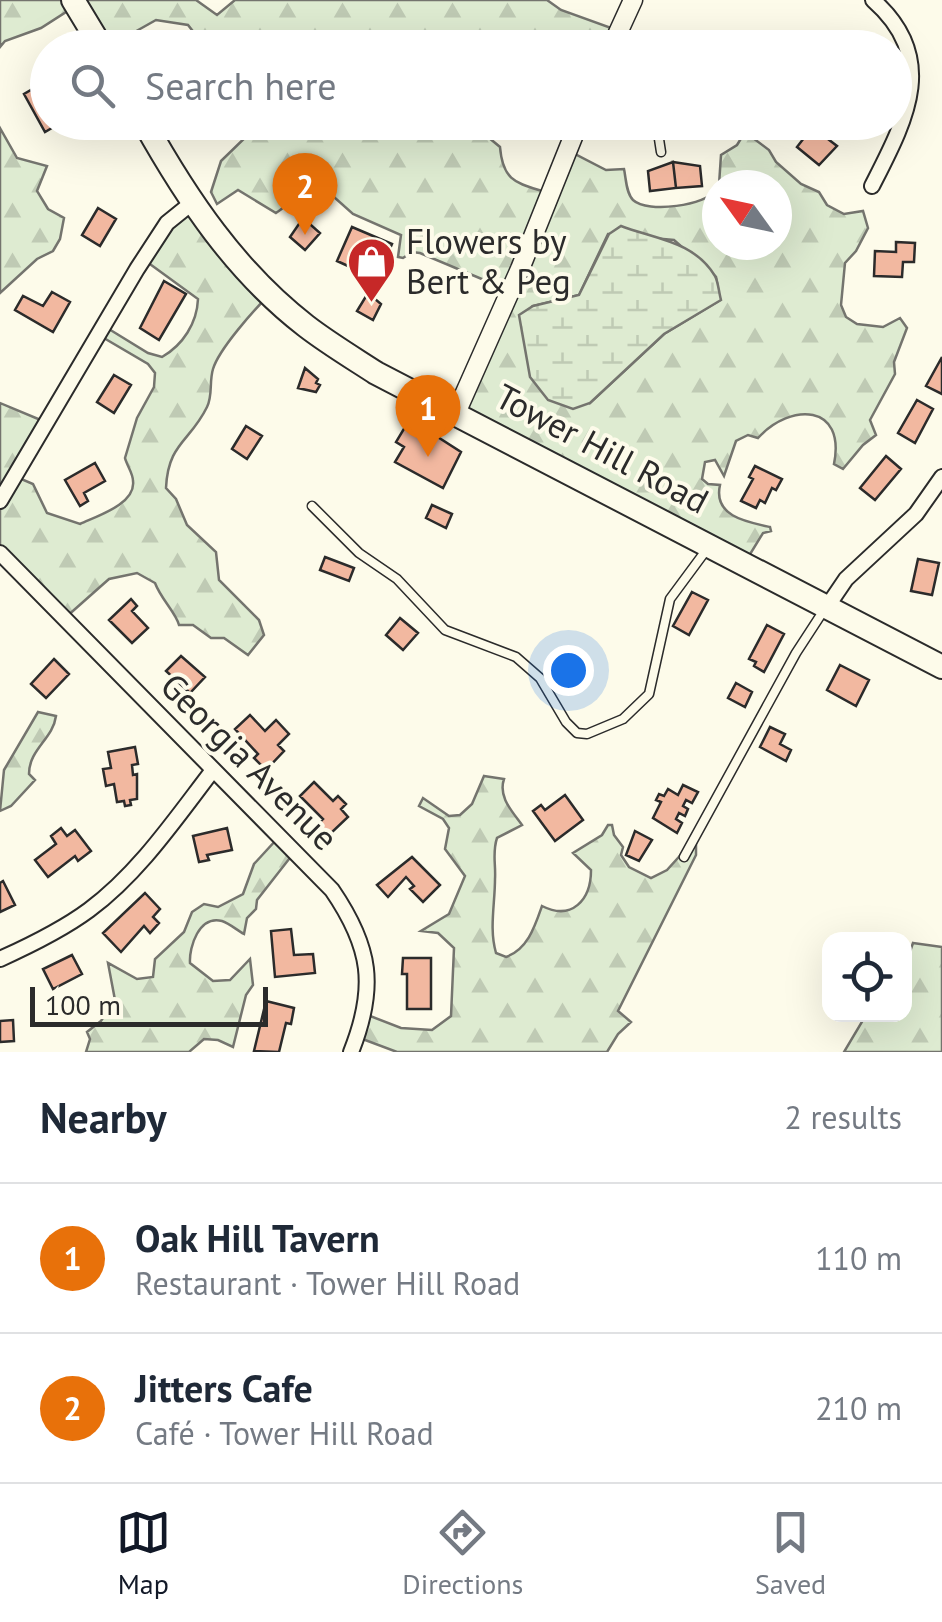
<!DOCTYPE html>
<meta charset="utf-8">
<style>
body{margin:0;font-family:"PT Sans",sans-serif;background:#f6f6f7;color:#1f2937}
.controls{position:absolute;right:30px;bottom:30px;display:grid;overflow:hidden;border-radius:20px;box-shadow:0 10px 40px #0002}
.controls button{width:90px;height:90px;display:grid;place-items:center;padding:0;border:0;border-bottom:2px solid #e0e1e3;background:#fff;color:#1f2937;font:50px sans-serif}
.compass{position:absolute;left:702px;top:170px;width:90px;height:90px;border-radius:50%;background:#fff;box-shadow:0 10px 40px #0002;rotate:303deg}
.scale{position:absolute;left:30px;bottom:25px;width:238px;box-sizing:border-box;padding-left:10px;border:5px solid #2b2b2b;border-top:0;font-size:28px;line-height:35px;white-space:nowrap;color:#2b2b2b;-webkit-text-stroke:8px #fdfbea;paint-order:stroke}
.you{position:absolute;left:568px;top:670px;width:35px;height:35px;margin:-25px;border:8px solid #fff;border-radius:50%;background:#1a73e8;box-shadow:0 0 0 15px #1a73e833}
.badge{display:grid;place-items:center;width:65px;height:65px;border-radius:50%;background:#111827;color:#fff;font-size:32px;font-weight:700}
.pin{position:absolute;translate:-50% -82px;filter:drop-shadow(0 2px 5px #0008)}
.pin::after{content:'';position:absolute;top:52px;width:35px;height:30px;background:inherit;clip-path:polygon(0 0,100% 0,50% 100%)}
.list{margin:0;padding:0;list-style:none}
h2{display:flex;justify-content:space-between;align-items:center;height:130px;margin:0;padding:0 40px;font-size:42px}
h2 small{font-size:32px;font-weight:400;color:#747a83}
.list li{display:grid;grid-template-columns:65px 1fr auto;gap:30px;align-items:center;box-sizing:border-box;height:150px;padding:0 40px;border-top:2px solid #e0e1e3}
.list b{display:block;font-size:38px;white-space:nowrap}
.list p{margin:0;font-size:32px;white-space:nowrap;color:#747a83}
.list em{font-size:32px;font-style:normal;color:#747a83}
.icon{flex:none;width:55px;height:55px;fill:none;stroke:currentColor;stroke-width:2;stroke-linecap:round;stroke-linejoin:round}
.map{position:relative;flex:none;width:942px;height:1052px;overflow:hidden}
.search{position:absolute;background:#fff;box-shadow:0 10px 40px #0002;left:30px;right:30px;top:30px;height:110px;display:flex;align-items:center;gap:25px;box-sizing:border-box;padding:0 35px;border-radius:55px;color:#747a83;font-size:38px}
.sheet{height:430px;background:#fff}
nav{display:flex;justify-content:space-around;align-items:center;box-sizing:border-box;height:140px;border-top:2px solid #e0e1e3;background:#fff;font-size:28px;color:#747a83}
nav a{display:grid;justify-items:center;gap:5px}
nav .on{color:#111827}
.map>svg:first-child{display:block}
</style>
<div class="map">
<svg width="942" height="1052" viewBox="0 0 942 1052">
<defs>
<pattern id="forest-firs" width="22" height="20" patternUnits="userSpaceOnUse" patternTransform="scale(2.5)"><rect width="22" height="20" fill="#deebd1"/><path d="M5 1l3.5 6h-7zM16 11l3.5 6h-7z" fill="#bfcab4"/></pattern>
<pattern id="wetland-marsh" width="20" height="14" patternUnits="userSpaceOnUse" patternTransform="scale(2.5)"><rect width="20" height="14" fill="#deebd1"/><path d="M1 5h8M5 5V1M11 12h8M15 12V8" fill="none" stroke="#bfcab4"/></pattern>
</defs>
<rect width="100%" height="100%" fill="#fdfbea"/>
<!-- forest -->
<path fill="url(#forest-firs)" stroke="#74746e" stroke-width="2.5" fill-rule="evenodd" d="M 0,0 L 196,0 L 217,15 L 235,0 L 547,0 L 561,10 L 614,29 L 609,48 L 522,48 L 513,44 L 506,48 L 206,48 L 188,25 L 156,20 L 108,47 L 74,7 L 41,28 L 5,41 L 0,47 Z
M 256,123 L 471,123 L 500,147 C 503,183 518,183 548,193 L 569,151 L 606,170 L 624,169 C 626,178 626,193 633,200 C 648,214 706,205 717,190 L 717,245 L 777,245 L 777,185 L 719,185 L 721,155 L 737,145 L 745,132 L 769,150 L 776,162 L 801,184 L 819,192 L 827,205 L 844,214 L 863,211 L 868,228 L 856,251 L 845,263 L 841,305 L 846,317 L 857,324 L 883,327 L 900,318 L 907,328 L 894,362 L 895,374 L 870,420 L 876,435 L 863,445 L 843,469 L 834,464 C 846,404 791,402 758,438 L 748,435 L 736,441 L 724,476 L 715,460 L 705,462 L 702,479 L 708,484 L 720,485 C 713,516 746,522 770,527 L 771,531 L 763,533 L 744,564 L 457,414 L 508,290 L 420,253 L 412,252 L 403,258 L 398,257 L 401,235 L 353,214 L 325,189 L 304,176 C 291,187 292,204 276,213 L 238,190 L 217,204 L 211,192 L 221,161 L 252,131 ZM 608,234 L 674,240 L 716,277 L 720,300 L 664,334 L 590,403 L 533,306 L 579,295 Z
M 0,128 L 17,158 L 47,166 L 37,191 L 48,209 L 64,218 L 60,239 L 53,251 L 37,259 L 0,293 Z
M 189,203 L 269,295 C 254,310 219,349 213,369 C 209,382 213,395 207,407 C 190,442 168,443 166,488 L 176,499 L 187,525 L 216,552 L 219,580 L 259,620 L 264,635 L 248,655 L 224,638 L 211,638 L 193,625 L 179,625 C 176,613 161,599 155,583 L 137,573 L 109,579 L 65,618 L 0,555 L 0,403 L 43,421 L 14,476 L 33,484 L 47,513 L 80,524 C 97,516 136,504 133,481 C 133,473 127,466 125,458 L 137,418 L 154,387 L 155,373 L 148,364 L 97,334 L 104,326 L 148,353 L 162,357 C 183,345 197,323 198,299 L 143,259 Z
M 38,712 L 56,716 C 53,739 29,749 29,774 L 35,780 L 11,806 L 0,811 L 4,770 Z
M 484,776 L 504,779 C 498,797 512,811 522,825 L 497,838 C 492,853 496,864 495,879 C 495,904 489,929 496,953 L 506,957 C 528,949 535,926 542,906 C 572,921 591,900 591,870 L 573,853 L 602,835 L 608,825 L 612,825 L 614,835 L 623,847 L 621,855 L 629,867 L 651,878 L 667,870 L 696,838 L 696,855 L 618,1011 L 631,1022 L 618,1034 L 607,1052 L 397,1052 L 357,1037 L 365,1014 L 401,1028 L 432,1030 L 451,1016 L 454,948 L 438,933 L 421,931 L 449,914 L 465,876 L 445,849 L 449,828 L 443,819 L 419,806 L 423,798 L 449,816 L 460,815 L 472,804 Z
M 277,839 L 293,854 L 257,900 L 256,909 L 247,918 L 244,934 C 238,931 229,923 222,921 C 199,915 189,947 190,963 L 213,981 L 230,980 L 250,959 L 253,985 L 246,995 L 233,1047 L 218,1040 L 204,1039 L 189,1052 L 86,1052 L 90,1039 L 87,1032 L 101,1021 L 115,1000 L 108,963 L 137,979 L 153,977 L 155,959 L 184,932 L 192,912 L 204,904 L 218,907 L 243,894 L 254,864 Z
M 913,943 L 942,947 L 942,1052 L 844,1052 L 866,1015 L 904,1014 L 905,966 Z"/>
<!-- wetland -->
<path fill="url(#wetland-marsh)" stroke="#74746e" stroke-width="2.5" d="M 621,226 C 655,239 694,241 715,276 C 718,281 719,293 721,300 L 664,334 L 590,403 L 573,409 L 548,400 L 530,377 L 519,315 L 533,306 L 579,295 L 609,234 Z"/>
<!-- building -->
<path fill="#f2b8a0" stroke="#2b2b2b" stroke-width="2.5" d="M 695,32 L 716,41 L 720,33 L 745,44 L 743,48 L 689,48 Z
M 43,83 L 48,90 L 48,122 L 62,122 L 45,132 L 24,94 Z
M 806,122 L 815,122 L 823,128 L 820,133 L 837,146 L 819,165 L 797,147 L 804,138 L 798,133 Z
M 673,162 L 676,188 L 650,191 L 648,171 Z
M 673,162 L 700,166 L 702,186 L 676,188 Z
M 98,208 L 116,219 L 100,246 L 82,235 Z
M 303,218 L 320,233 L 305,250 L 290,237 Z
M 352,227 L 392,244 L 377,279 L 337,261 Z
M 896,242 L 915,243 L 914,262 L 903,262 L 902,277 L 874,276 L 875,251 L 896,252 Z
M 164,281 L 186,294 L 159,340 L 140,328 Z
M 52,292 L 70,302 L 53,332 L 15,310 L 23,296 L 43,306 Z
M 368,293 L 381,304 L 373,320 L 357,311 Z
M 942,357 L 942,394 L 926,386 Z
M 305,368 L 318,379 L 316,383 L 320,385 L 316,392 L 298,388 Z
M 114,375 L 131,385 L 114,413 L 97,402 Z
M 917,400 L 933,409 L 915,443 L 898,433 Z
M 408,422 L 417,428 L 419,425 L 461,452 L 443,488 L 395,462 L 404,447 L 396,442 Z
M 246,426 L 262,436 L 247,459 L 232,449 Z
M 886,456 L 901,469 L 875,500 L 860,488 Z
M 95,463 L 105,481 L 84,493 L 88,501 L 80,506 L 65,480 Z
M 755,466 L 782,479 L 776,490 L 772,488 L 765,503 L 760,500 L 756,508 L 741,501 L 753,479 L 749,477 Z
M 432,505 L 452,514 L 446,528 L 426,518 Z
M 325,557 L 354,568 L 349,581 L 320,570 Z
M 918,559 L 939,563 L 932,595 L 911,591 Z
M 692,592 L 708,600 L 689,635 L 673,626 Z
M 131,599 L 137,606 L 132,611 L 148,628 L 132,643 L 109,620 Z
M 400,618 L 418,633 L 403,650 L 386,635 Z
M 767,625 L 784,634 L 764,672 L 754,666 L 756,662 L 749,659 Z
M 181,656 L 205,677 L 190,693 L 166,671 Z
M 54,659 L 69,674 L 46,698 L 31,684 Z
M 840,665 L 869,680 L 856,706 L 827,690 Z
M 736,683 L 752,692 L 745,707 L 728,698 Z
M 250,715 L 265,731 L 276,720 L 289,734 L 278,745 L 284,751 L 266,770 L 254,758 L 258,754 L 235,729 Z
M 770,727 L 785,734 L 780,744 L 791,750 L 786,761 L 760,747 Z
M 135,747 L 138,764 L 132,765 L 133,775 L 137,774 L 137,799 L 130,800 L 131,805 L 125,806 L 124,801 L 117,802 L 114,784 L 106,786 L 103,769 L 111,768 L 108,752 Z
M 314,782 L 333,801 L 338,796 L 346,804 L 341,809 L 348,817 L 329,835 L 318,824 L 323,819 L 300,796 Z
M 683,785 L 698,792 L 692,803 L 686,800 L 683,806 L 688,809 L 685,816 L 679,813 L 676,819 L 682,823 L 677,833 L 653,818 L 661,802 L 656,800 L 659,794 L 664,796 L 668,789 L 678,795 Z
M 565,795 L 583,820 L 555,841 L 533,811 L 541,805 L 545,810 Z
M 61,828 L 67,836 L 75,830 L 91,851 L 78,861 L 75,856 L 48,877 L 35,860 L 56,844 L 51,836 Z
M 227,828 L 232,850 L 207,855 L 209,860 L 199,862 L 193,836 Z
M 635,831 L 652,840 L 639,861 L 626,855 Z
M 412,857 L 440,885 L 423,902 L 410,889 L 414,886 L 406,877 L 388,897 L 377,885 Z
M 3,881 L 15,905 L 0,912 L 0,883 Z
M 145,893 L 160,909 L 153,917 L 159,923 L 150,933 L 144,926 L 121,952 L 103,933 Z
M 291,929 L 294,955 L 313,954 L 315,973 L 275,977 L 271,931 Z
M 72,955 L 82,974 L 53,989 L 43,969 Z
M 403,958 L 431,958 L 431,1009 L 407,1009 L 407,974 L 402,974 Z
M 266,1001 L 294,1008 L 291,1024 L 286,1023 L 279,1052 L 254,1051 Z
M 13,1020 L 14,1041 L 0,1042 L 0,1021 Z"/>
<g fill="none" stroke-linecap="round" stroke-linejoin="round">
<defs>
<path id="service" d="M 661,152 L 659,139 L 662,122
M 312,506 L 359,553 L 397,579 L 445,630 L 516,657 L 540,678 L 566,722 L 577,733 L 587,734 L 623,719 L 649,694 L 670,599 L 707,549
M 684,857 L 796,653 L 824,610"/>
<path id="minor" d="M 872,186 C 905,121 940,59 873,0
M 0,501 L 137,269 L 167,223 L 193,202
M 0,553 L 332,890 C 371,947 377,987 351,1052
M 827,607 L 846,579 L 916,514 L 942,477
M 0,959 C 31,945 62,930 89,910 C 139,873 176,818 213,770"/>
<path id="tertiary" d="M 611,48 L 633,0
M 456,413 L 520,269 L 579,122"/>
<path id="primary" d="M 73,0 L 102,48
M 144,122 C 187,199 236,272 306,326 C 328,343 353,358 376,373 L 942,667"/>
</defs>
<!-- service casing -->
<use href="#service" stroke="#2b2b2b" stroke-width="11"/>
<!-- minor casing -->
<use href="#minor" stroke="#2b2b2b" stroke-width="18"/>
<!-- tertiary casing -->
<use href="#tertiary" stroke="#2b2b2b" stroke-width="21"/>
<!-- primary casing -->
<use href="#primary" stroke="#2b2b2b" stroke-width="26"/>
<!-- service -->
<use href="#service" stroke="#fdfbea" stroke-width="8"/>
<!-- minor -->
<use href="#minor" stroke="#fdfbea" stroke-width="14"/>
<!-- tertiary -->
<use href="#tertiary" stroke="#fdfbea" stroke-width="18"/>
<!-- primary -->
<use href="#primary" stroke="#fdfbea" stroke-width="22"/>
</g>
<!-- icons -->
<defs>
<symbol id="shop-pin" viewBox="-11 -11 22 30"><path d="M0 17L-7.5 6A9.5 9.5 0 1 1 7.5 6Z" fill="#c62828" stroke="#fdfbea"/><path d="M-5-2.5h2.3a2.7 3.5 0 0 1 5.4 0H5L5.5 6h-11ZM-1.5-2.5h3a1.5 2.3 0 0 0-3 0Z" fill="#fff"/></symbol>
</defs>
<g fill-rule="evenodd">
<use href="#shop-pin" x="344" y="234" width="55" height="75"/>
</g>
<g text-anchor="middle" stroke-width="8" stroke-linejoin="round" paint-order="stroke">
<!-- poi labels -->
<g font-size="35" fill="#2b2b2b" stroke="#fdfbea" text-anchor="start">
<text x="406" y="254">Flowers by<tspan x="406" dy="40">Bert &amp; Peg</tspan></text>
</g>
<!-- street labels -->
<g font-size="35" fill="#2b2b2b" stroke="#fdfbea">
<text transform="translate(602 449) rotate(28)" y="12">Tower Hill Road</text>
<text transform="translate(249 762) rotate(45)" y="12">Georgia Avenue</text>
</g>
</g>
</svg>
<div class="controls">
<button><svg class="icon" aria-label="locate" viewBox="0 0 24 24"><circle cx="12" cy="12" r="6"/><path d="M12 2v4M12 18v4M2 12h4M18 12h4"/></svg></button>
</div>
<svg class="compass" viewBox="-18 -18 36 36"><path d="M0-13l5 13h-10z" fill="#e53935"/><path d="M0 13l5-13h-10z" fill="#747a83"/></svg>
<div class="scale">100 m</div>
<div class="you"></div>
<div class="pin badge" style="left:428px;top:457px;background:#e8710a">1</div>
<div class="pin badge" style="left:305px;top:235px;background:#e8710a">2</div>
<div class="search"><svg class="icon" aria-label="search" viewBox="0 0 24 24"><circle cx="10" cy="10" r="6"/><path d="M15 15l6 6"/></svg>Search here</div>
</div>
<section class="sheet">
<h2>Nearby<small>2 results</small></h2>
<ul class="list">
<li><span class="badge" style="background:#e8710a">1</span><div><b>Oak Hill Tavern</b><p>Restaurant · Tower Hill Road</p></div><em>110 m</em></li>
<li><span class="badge" style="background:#e8710a">2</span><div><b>Jitters Cafe</b><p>Café · Tower Hill Road</p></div><em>210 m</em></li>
</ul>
</section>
<nav>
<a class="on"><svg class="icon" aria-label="map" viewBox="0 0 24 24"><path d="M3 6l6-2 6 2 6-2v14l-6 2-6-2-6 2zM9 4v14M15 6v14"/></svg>Map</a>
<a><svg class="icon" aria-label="directions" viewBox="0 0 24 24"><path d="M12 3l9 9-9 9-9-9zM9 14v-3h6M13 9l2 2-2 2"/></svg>Directions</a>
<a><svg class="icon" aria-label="saved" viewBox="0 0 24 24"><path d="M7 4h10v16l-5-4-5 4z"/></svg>Saved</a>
</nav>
